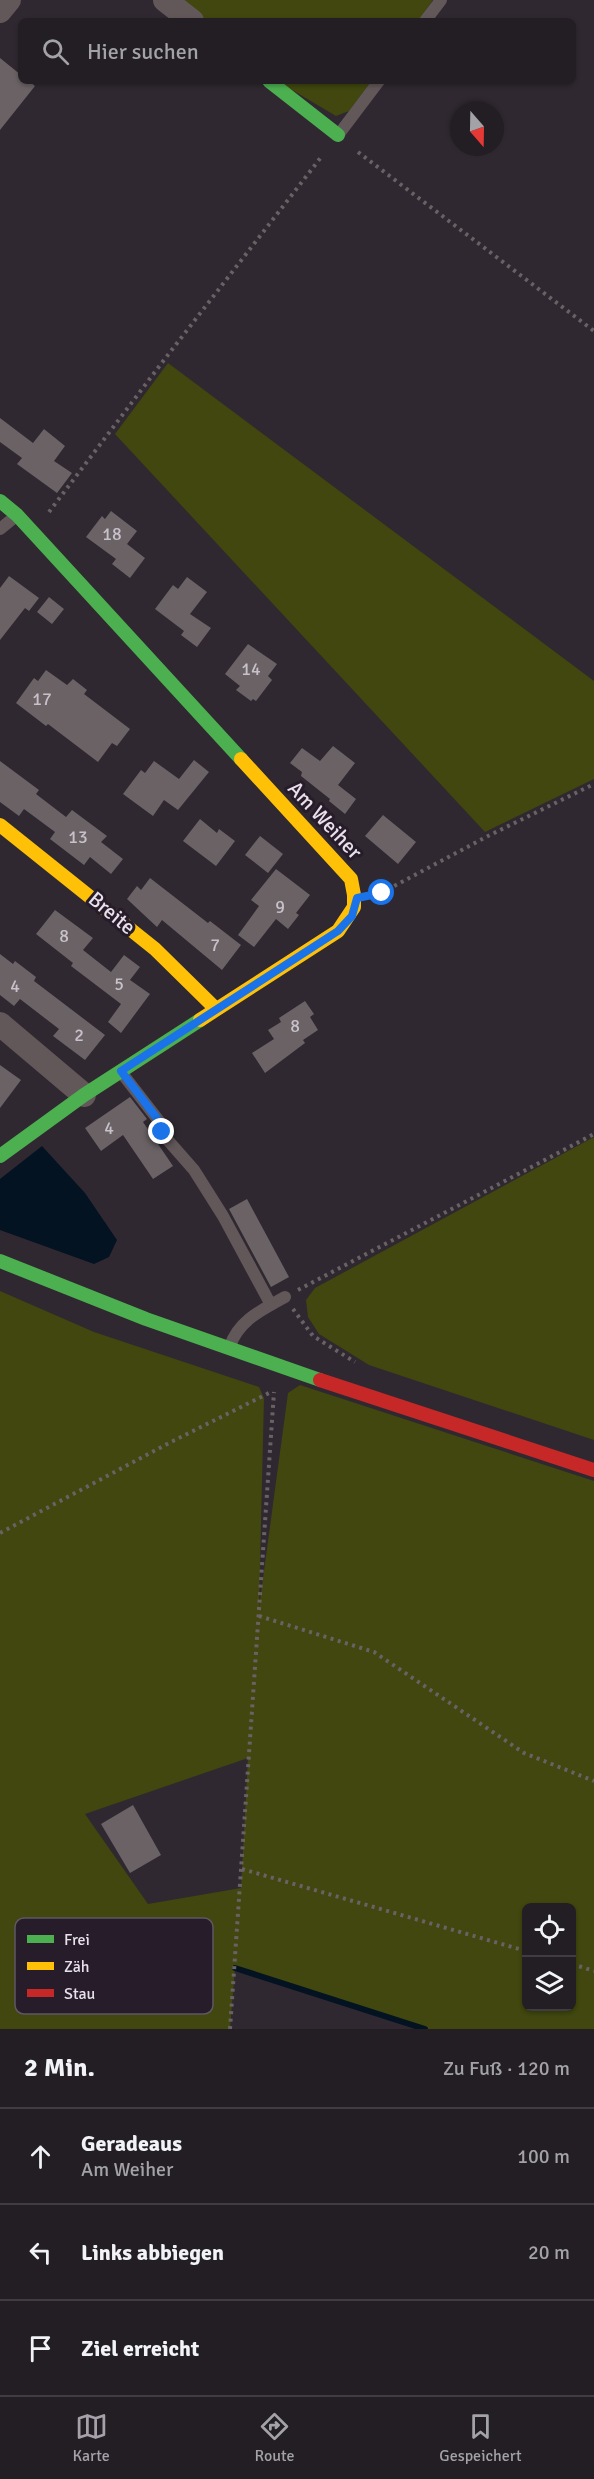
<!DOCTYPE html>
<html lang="de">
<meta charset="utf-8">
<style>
body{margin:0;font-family:Signika,sans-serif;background:#2b272c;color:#f1f3f6}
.controls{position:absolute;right:18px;bottom:18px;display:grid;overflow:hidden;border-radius:9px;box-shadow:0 2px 4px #0004}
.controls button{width:54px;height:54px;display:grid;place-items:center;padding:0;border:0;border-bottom:2px solid #403c41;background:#231e24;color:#f1f3f6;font:30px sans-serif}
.compass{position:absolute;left:450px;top:102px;width:54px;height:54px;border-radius:50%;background:#231e24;box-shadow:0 2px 4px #0004;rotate:160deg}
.stop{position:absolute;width:18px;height:18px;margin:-14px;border:4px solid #1a73e8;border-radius:50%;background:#fff}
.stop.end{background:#1a73e8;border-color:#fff;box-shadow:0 2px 6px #0008}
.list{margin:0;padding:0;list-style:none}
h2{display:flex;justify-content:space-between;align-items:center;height:78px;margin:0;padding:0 24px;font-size:26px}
h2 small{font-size:20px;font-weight:400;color:#a3a2a6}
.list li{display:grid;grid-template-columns:39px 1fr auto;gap:18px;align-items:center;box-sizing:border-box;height:96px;padding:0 24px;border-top:2px solid #403c41}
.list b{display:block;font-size:22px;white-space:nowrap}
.list p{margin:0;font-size:20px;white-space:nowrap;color:#a3a2a6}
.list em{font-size:20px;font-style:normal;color:#a3a2a6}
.icon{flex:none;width:33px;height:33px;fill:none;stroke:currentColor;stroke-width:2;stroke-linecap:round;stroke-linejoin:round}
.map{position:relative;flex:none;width:594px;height:2029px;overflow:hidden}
.search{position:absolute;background:#231e24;box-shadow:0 2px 4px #0004;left:18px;right:18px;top:18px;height:66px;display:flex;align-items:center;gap:15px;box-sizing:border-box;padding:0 21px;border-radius:9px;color:#a3a2a6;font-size:22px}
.sheet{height:366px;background:#231e24}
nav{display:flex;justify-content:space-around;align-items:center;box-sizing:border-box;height:84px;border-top:2px solid #403c41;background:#231e24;font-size:16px;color:#a3a2a6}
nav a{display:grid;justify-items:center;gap:3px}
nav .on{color:#a7a0aa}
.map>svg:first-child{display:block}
</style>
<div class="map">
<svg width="594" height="2029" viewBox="0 0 594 2029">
<rect width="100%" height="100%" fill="#2f2830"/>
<!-- green -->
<path fill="#41470e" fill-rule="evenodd" d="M 175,0 L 433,0 L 418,21 L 201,21 Z
M 277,81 L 372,81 L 349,111 L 336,116 Z
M 168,363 L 594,681 L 594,779 L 485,832 L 115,434 Z
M 594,1137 L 594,1440 L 369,1365 L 319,1334 L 308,1317 L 306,1300 L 315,1288 Z
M 0,1291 L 94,1332 L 259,1387 L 264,1398 L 259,1608 L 288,1393 L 300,1385 L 594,1481 L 594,2029 L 425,2029 L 235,1968 L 230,2029 L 0,2029 ZM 248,1758 L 241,1888 L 148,1904 L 85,1814 ZM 526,1908 L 572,1908 L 572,2006 L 526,2006 Z"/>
<!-- water -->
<path fill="#041321" d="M 42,1146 L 85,1193 L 117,1240 L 109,1257 L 94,1264 L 0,1230 L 0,1179 Z"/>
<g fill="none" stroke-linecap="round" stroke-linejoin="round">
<!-- stream -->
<path stroke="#041321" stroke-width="6" d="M 235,1968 L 425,2029"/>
</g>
<!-- building -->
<path fill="#6a6265" d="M 0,58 L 21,75 L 21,81 L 29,81 L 35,86 L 0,130 Z
M 0,418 L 33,443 L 44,429 L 65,446 L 54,461 L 72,473 L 57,493 L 17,464 L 22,458 L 0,442 Z
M 111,511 L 137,531 L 127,544 L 145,558 L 130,578 L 112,564 L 116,559 L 86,537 L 102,516 L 105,519 Z
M 9,576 L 39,598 L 29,611 L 25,608 L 0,640 L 0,588 Z
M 187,577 L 207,592 L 190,614 L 211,628 L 197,647 L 181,635 L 184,631 L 155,609 L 173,585 L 178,589 Z
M 49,597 L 64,609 L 52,624 L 37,612 Z
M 248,644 L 277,664 L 268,676 L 272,680 L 256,701 L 253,699 L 251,701 L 236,690 L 240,686 L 225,674 Z
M 46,670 L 67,685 L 73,679 L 87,690 L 84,694 L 130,729 L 117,746 L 112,743 L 98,762 L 48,724 L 46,726 L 16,703 L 34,678 L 38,681 Z
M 333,746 L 355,763 L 338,785 L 356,799 L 345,814 L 329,801 L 330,799 L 301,776 L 302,772 L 290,763 L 302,748 L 320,761 Z
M 194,760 L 209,772 L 178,810 L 164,800 L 153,816 L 123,794 L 141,770 L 145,773 L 154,761 L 179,779 Z
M 0,761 L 39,790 L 36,794 L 66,817 L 72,810 L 107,836 L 101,842 L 123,859 L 111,874 L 90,857 L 84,865 L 50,839 L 55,832 L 24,809 L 19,816 L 0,802 Z
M 383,815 L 416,842 L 398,864 L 365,836 Z
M 200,819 L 217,833 L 219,829 L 235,841 L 216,866 L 183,841 Z
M 260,836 L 283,854 L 268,873 L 245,855 Z
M 276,869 L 310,895 L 296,913 L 299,915 L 288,929 L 276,919 L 254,947 L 238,935 L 259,906 L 251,900 Z
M 150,878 L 208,923 L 210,921 L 241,945 L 222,970 L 162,920 L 157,927 L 127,899 L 137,886 L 141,890 Z
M 55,910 L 93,938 L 83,950 L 111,972 L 124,955 L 140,967 L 130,980 L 150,994 L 121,1033 L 108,1022 L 121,1004 L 71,966 L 73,963 L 36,934 Z
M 0,954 L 13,964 L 15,961 L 36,977 L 34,981 L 105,1035 L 85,1060 L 53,1036 L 59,1029 L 20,999 L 14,1006 L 0,995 Z
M 305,1001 L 314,1014 L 310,1017 L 318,1030 L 303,1040 L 305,1043 L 265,1073 L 252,1053 L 274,1039 L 268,1030 L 281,1022 L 279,1018 Z
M 0,1065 L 21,1080 L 0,1108 Z
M 130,1097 L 147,1119 L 143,1122 L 173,1166 L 153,1179 L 123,1135 L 101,1151 L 85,1128 Z
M 247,1199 L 289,1277 L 271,1287 L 229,1209 Z
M 133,1805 L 161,1855 L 130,1873 L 101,1824 Z"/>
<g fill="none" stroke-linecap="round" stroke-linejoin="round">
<!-- path -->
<path stroke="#6a6165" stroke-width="4" stroke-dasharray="3 4.5" stroke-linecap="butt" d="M 358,152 L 594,331
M 49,512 L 164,360 L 322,156
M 381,893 L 488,836 L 594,784
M 298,1290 L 594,1134
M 293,1309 L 313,1336 L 355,1362
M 0,1533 L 169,1443 L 271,1392
M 259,1616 L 374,1652 L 524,1753 L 594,1781
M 242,1869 L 526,1951
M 572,1964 L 594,1971
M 230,2029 L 274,1392"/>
<!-- lane -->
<path stroke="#625759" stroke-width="12" d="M 425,21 L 441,0
M 339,134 L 379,81
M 0,529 L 16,516
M 121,1072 L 159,1121 L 165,1137 L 194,1170 L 223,1216 L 271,1305
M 230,1346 C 239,1320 262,1310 285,1297"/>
<!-- street -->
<path stroke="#625759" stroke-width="24" d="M 165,0 L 192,21
M 0,11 L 9,0
M 0,1024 L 84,1095"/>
<!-- fast -->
<path stroke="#4caf50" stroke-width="14" d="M 269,81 L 338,135
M 0,501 L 17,515 L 241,759
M 0,1156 L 84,1095 L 200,1020
M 0,1261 L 146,1319 L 320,1380"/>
<!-- slow -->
<path stroke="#ffc107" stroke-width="14" d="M 0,825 L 155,949 L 216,1009
M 200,1020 L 338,931 L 354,907 L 354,895 L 351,879 L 241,759"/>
<!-- jam -->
<path stroke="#c62828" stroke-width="14" d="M 320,1380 L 594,1470"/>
</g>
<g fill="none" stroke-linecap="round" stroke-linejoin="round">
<!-- route -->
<path stroke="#1a73e8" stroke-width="8" d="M 162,1132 L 159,1121 L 121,1071 L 338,931 L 352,916 L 357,898 L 382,893"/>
</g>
<g text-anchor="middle" stroke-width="6" stroke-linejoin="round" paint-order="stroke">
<!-- number labels -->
<g font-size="18" fill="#c8c1ca">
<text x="112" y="540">18</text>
<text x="251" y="675">14</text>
<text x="42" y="705">17</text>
<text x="78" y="843">13</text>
<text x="280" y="913">9</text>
<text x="64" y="942">8</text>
<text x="215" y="951">7</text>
<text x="119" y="990">5</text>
<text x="15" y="992">4</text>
<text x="295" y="1032">8</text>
<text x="79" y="1041">2</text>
<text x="109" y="1134">4</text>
</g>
<!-- street labels -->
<g font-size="21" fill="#e8e1eb" stroke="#261c2a">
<text transform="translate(325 820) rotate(47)" y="7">Am Weiher</text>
<text transform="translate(112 913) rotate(40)" y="7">Breite</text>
</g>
</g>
<!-- legend -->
<rect x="15" y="1918" width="198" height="96" rx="9" fill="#261c2a" stroke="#605764" stroke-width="1.5"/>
<rect x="27" y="1935" width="27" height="8" fill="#4caf50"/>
<rect x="27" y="1962" width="27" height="8" fill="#ffc107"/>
<rect x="27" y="1989" width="27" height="8" fill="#c62828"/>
<g font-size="16" fill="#e8e1eb">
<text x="64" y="1945">Frei</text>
<text x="64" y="1972">Zäh</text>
<text x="64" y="1999">Stau</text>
</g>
</svg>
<div class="controls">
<button><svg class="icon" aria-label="locate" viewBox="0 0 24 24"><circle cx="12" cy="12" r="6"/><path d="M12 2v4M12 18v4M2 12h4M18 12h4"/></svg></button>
<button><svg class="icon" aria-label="layers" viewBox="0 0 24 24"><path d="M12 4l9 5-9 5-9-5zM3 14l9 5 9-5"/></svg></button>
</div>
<svg class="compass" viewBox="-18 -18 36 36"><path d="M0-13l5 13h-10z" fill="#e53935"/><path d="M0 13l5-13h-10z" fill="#a3a2a6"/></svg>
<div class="stop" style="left:382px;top:893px"></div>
<div class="stop end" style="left:162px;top:1132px"></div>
<div class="search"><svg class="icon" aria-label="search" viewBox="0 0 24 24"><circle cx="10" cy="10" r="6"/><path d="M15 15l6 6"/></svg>Hier suchen</div>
</div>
<section class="sheet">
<h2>2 Min.<small>Zu Fuß · 120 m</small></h2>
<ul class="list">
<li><svg class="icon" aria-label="ahead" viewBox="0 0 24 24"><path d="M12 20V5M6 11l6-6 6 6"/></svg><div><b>Geradeaus</b><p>Am Weiher</p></div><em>100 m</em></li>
<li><svg class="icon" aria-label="left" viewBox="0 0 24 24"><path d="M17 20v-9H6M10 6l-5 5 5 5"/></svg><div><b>Links abbiegen</b></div><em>20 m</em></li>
<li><svg class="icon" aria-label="arrive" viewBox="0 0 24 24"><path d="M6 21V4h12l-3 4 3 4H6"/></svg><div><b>Ziel erreicht</b></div></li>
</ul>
</section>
<nav>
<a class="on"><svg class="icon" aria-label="map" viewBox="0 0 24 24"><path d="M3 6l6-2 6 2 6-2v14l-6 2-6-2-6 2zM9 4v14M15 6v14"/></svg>Karte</a>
<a><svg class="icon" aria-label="directions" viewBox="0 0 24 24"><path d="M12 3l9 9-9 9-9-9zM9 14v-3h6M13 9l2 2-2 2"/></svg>Route</a>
<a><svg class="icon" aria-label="saved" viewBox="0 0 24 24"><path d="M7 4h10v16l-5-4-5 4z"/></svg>Gespeichert</a>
</nav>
